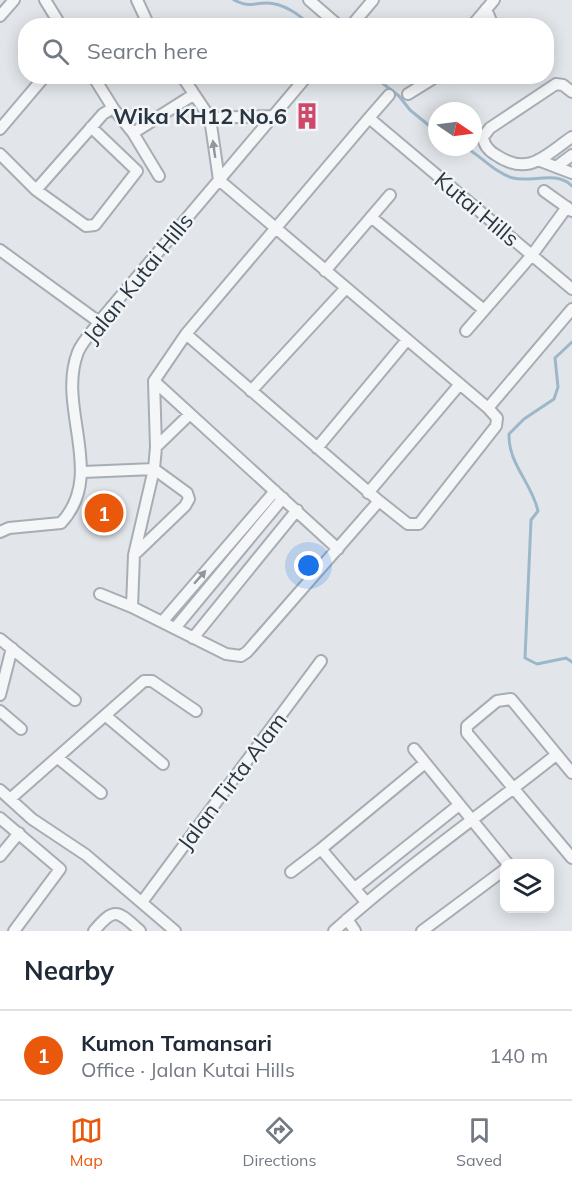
<!DOCTYPE html>
<meta charset="utf-8">
<style>
body{margin:0;font-family:Mulish,sans-serif;background:#f6f6f7;color:#1f2937}
.controls{position:absolute;right:18px;bottom:18px;display:grid;overflow:hidden;border-radius:12px;box-shadow:0 3px 15px #0003}
.controls button{width:54px;height:54px;display:grid;place-items:center;padding:0;border:0;border-bottom:2px solid #e0e1e3;background:#fff;color:#1f2937;font:30px sans-serif}
.compass{position:absolute;left:428px;top:102px;width:54px;height:54px;border-radius:50%;background:#fff;box-shadow:0 3px 15px #0003;rotate:103deg}
.you{position:absolute;left:309px;top:566px;width:21px;height:21px;margin:-15px;border:4px solid #fff;border-radius:50%;background:#1a73e8;box-shadow:0 0 0 9px #1a73e833}
.badge{display:grid;place-items:center;width:39px;height:39px;border-radius:50%;background:#ea580c;color:#fff;font-size:20px;font-weight:700}
.pin{position:absolute;translate:-50% -50%;border:3px solid #fff;box-shadow:0 2px 6px #0006}
.list{margin:0;padding:0;list-style:none}
h2{display:flex;justify-content:space-between;align-items:center;height:78px;margin:0;padding:0 24px;font-size:26px}
h2 small{font-size:20px;font-weight:400;color:#747a83}
.list li{display:grid;grid-template-columns:39px 1fr auto;gap:18px;align-items:center;box-sizing:border-box;height:90px;padding:0 24px;border-top:2px solid #e0e1e3}
.list b{display:block;font-size:22px;white-space:nowrap}
.list p{margin:0;font-size:20px;white-space:nowrap;color:#747a83}
.list em{font-size:20px;font-style:normal;color:#747a83}
.icon{flex:none;width:33px;height:33px;fill:none;stroke:currentColor;stroke-width:2;stroke-linecap:round;stroke-linejoin:round}
.map{position:relative;flex:none;width:572px;height:931px;overflow:hidden}
.search{position:absolute;background:#fff;box-shadow:0 3px 15px #0003;left:18px;right:18px;top:18px;height:66px;display:flex;align-items:center;gap:15px;box-sizing:border-box;padding:0 21px;border-radius:24px;color:#747a83;font-size:22px}
.sheet{height:168px;background:#fff}
nav{display:flex;justify-content:space-around;align-items:center;box-sizing:border-box;height:84px;border-top:2px solid #e0e1e3;background:#fff;font-size:16px;color:#747a83}
nav a{display:grid;justify-items:center;gap:3px}
nav .on{color:#ea580c}
.map>svg:first-child{display:block}
</style>
<div class="map">
<svg width="572" height="931" viewBox="0 0 572 931">
<rect width="100%" height="100%" fill="#e2e6ea"/>
<g fill="none" stroke-linecap="round" stroke-linejoin="round">
<!-- stream -->
<path stroke="#9db7ca" stroke-width="3" d="M 234,0 C 250,8 251,3 267,3 C 282,3 300,14 310,26
M 373,76 L 399,96 L 410,110 L 437,132
M 465,147 C 481,156 495,173 513,178 C 532,183 556,170 572,186
M 572,342 L 555,358 L 558,387 L 554,399 L 524,419 L 509,434 C 508,464 532,483 538,511 L 531,520 L 525,658 L 537,664 L 566,658 L 572,662"/>
<defs>
<path id="minor" d="M 45,0 L 61,26
M 137,0 L 149,26
M 309,0 L 339,26
M 486,9 L 493,26
M 0,16 L 14,0
M 351,26 L 373,0
M 472,26 L 494,0
M 182,76 L 210,118 L 219,180 L 488,408
M 572,92 L 563,85 L 556,84 L 490,128 L 483,137 C 484,146 489,151 496,155 C 529,177 544,156 572,137
M 408,94 L 437,76
M 113,108 L 133,133 L 159,176
M 210,118 L 272,116
M 369,118 L 389,95
M 0,129 L 45,76
M 133,133 L 193,95
M 0,154 L 36,190 L 103,114 L 113,108 L 93,76
M 538,160 L 572,173
M 556,167 L 572,155
M 36,190 L 86,226 L 95,225 L 137,171 L 91,127
M 544,191 L 572,211
M 371,217 L 484,310
M 0,250 L 99,322
M 325,271 L 390,195
M 466,331 L 532,255 L 567,207
M 186,334 L 379,501
M 154,381 L 338,549
M 251,391 L 346,288
M 156,447 L 189,415
M 317,448 L 407,340
M 83,472 L 154,469 L 187,493 L 189,499 L 185,506 L 134,555
M 368,493 L 460,384
M 0,532 L 9,528 L 61,523 C 107,474 56,408 78,352 C 82,342 93,331 99,322 L 307,76
M 100,594 L 132,607 L 226,654 L 241,656 L 247,652 L 379,501 L 408,524 L 419,524 L 496,426 L 497,418 L 488,408 L 572,309
M 132,607 L 134,555 L 154,469 L 156,447 L 154,381 L 186,334 L 369,118 L 572,289
M 162,622 L 275,491
M 175,628 L 283,498
M 193,638 L 297,510
M 0,639 L 75,700
M 0,695 L 12,648
M 0,711 L 21,729
M 106,716 L 163,764
M 414,749 L 508,864
M 58,758 L 101,793
M 572,773 L 511,699 L 497,701 L 467,726 L 467,733 L 572,858
M 0,790 L 32,819 L 86,855 L 175,931
M 10,799 L 144,681 L 152,681 L 196,711
M 0,818 L 60,869 L 14,931
M 0,856 L 19,833
M 291,872 L 321,849
M 355,888 L 459,805
M 142,902 L 321,661
M 366,902 L 321,849 L 425,763
M 347,919 L 355,931
M 94,931 C 115,906 118,911 140,931
M 334,931 C 404,868 482,814 556,755
M 422,931 L 504,870"/>
</defs>
<!-- minor casing -->
<use href="#minor" stroke="#a7adb4" stroke-width="14"/>
<!-- minor -->
<use href="#minor" stroke="#f5f6f8" stroke-width="10"/>
</g>
<!-- one-way arrows -->
<defs><path id="oneway-solid" d="M-6-.8H1V-3.2L6.5 0L1 3.2V.8H-6Z" transform="scale(1.5)"/></defs>
<g fill="#90969d">
<use href="#oneway-solid" transform="translate(214 149) rotate(-98)"/>
<use href="#oneway-solid" transform="translate(200 577) rotate(-49)"/>
</g>
<!-- icons -->
<defs>
<symbol id="building-bare" viewBox="-9 -9 18 18"><path d="M-4-6H4V6H1V3H-1V6H-4ZM-2.5-4.3h1.7v1.8h-1.7ZM.8-4.3h1.7v1.8H.8ZM-2.5-1h1.7V.8h-1.7ZM.8-1h1.7V.8H.8Z" fill="#cf4769" stroke="#f2f5f8" stroke-width="2.5" paint-order="stroke"/></symbol>
</defs>
<g fill-rule="evenodd">
<use href="#building-bare" x="288" y="97" width="38" height="38"/>
</g>
<g text-anchor="middle" stroke-width="5" stroke-linejoin="round" paint-order="stroke">
<!-- poi labels -->
<g font-size="22" font-weight="bold" fill="#2a3542" stroke="#f2f5f8" text-anchor="end">
<text x="287" y="124">Wika KH12 No.6</text>
</g>
<!-- street labels -->
<g font-size="22" fill="#2a3542" stroke="#f2f5f8">
<text transform="translate(477 209) rotate(40)" y="8">Kutai Hills</text>
<text transform="translate(138 278) rotate(-51)" y="8">Jalan Kutai Hills</text>
<text transform="translate(232 781) rotate(-53)" y="8">Jalan Tirta Alam</text>
</g>
</g>
</svg>
<div class="controls">
<button><svg class="icon" aria-label="layers" viewBox="0 0 24 24"><path d="M12 4l9 5-9 5-9-5zM3 14l9 5 9-5"/></svg></button>
</div>
<svg class="compass" viewBox="-18 -18 36 36"><path d="M0-13l5 13h-10z" fill="#e53935"/><path d="M0 13l5-13h-10z" fill="#747a83"/></svg>
<div class="you"></div>
<div class="pin badge" style="left:104px;top:513px">1</div>
<div class="search"><svg class="icon" aria-label="search" viewBox="0 0 24 24"><circle cx="10" cy="10" r="6"/><path d="M15 15l6 6"/></svg>Search here</div>
</div>
<section class="sheet">
<h2>Nearby<small></small></h2>
<ul class="list">
<li><span class="badge">1</span><div><b>Kumon Tamansari</b><p>Office · Jalan Kutai Hills</p></div><em>140 m</em></li>
</ul>
</section>
<nav>
<a class="on"><svg class="icon" aria-label="map" viewBox="0 0 24 24"><path d="M3 6l6-2 6 2 6-2v14l-6 2-6-2-6 2zM9 4v14M15 6v14"/></svg>Map</a>
<a><svg class="icon" aria-label="directions" viewBox="0 0 24 24"><path d="M12 3l9 9-9 9-9-9zM9 14v-3h6M13 9l2 2-2 2"/></svg>Directions</a>
<a><svg class="icon" aria-label="saved" viewBox="0 0 24 24"><path d="M7 4h10v16l-5-4-5 4z"/></svg>Saved</a>
</nav>
